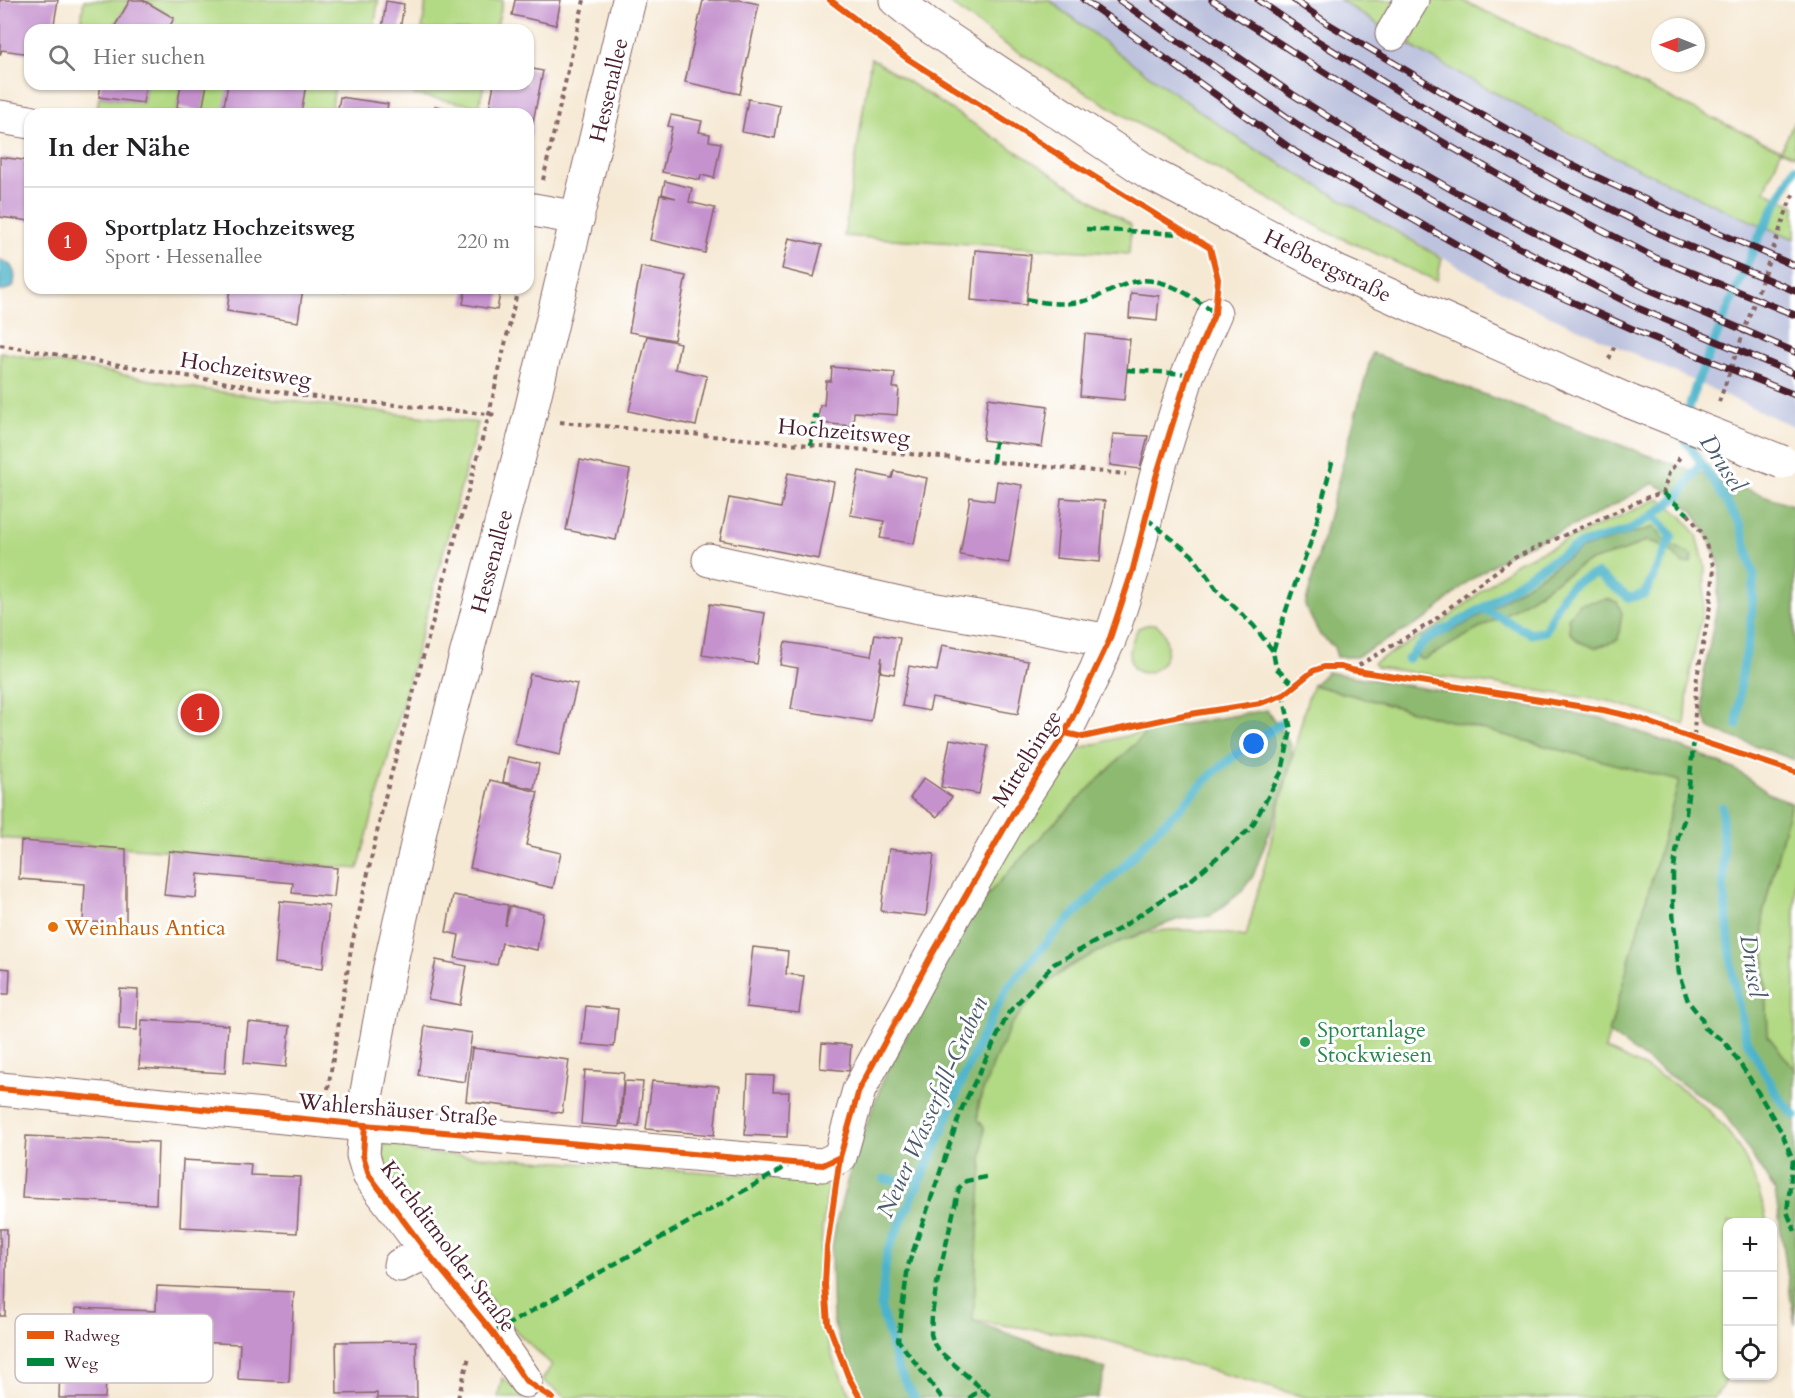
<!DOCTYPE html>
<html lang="de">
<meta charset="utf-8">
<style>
body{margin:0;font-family:Cardo,serif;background:#f2f2f2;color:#202124}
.controls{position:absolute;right:18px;bottom:18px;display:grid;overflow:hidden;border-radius:12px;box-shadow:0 2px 4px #0004}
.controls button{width:54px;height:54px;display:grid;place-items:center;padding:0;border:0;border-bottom:2px solid #e0e0e0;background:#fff;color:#202124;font:30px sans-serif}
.compass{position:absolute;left:1651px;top:18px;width:54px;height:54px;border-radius:50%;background:#fff;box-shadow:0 2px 4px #0004;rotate:271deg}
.you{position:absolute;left:1254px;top:744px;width:21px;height:21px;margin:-15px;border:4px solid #fff;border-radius:50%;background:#1a73e8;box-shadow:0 0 0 9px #1a73e833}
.badge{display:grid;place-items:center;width:39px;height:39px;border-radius:50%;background:#d93025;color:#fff;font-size:20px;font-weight:700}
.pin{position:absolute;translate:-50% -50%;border:3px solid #fff;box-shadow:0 2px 6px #0006}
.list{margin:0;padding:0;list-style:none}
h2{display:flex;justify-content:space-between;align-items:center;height:78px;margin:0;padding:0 24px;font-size:26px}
h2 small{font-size:20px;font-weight:400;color:#757577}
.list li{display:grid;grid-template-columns:39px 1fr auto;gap:18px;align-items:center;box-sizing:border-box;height:108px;padding:0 24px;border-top:2px solid #e0e0e0}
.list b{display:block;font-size:22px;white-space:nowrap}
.list p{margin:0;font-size:20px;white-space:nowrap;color:#757577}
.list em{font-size:20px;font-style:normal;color:#757577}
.icon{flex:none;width:33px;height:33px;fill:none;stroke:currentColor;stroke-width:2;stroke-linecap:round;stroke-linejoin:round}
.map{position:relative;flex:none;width:1795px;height:1398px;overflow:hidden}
.search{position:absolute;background:#fff;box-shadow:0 2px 4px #0004;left:24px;top:24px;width:510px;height:66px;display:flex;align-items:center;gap:15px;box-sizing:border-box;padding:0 21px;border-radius:18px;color:#757577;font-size:22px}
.panel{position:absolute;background:#fff;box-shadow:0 2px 4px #0004;left:24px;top:108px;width:510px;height:186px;border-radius:18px}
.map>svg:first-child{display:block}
</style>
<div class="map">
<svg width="1795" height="1398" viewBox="0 0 1795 1398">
<rect width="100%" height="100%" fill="#fff"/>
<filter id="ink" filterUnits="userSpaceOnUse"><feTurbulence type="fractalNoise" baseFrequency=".0167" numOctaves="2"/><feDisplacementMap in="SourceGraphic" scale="12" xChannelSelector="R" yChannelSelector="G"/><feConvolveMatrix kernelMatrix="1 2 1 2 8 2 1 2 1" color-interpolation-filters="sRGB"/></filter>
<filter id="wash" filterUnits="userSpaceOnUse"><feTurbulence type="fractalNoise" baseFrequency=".008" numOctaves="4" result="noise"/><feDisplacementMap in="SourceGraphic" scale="24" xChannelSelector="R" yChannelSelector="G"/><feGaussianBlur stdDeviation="1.35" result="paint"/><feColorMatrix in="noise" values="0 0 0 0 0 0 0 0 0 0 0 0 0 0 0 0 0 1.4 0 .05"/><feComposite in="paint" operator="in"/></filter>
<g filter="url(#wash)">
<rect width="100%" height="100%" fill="#f6e9d4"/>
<!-- industrial -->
<path fill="#bdc3de" d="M 1049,0 L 1340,0 L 1410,46 L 1571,136 L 1742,218 L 1795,239 L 1795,427 L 1522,303 L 1245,143 L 1125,58 Z"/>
<!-- green -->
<path fill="#b2d983" stroke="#7e7c57" stroke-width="1.5" d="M 84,0 L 130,0 L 112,30 L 80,30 Z
M 143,0 L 378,0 L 374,30 L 168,30 L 174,18 Z
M 419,0 L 503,0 L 496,30 L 422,30 L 426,1 Z
M 946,0 L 1049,0 L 1125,58 L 1245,143 L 1442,258 L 1437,281 L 1328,232 L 1182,150 L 1003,43 Z
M 1340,0 L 1395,0 L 1382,27 Z
M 1431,0 L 1461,0 L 1781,150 L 1795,120 L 1795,156 L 1781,150 L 1765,191 L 1795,206 L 1795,239 C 1661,186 1536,116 1410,46 Z
M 871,58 L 1131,225 L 1129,254 L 844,236 Z
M 146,84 L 181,84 L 176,114 L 119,114 L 97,110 L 99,97 L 143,103 Z
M 207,84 L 335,84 L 331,114 L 201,114 Z
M 416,84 L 484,84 L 479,106 L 414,95 Z
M 0,352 L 200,389 L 306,403 L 478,423 L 358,869 L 202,853 L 0,838 Z
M 1660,498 L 1682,516 L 1697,535 L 1705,566 L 1704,604 L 1689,679 L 1685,725 L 1608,701 L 1376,667 L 1373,663 L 1436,628 L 1516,563 Z
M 1156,624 C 1163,630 1164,632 1166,640 C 1175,681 1107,690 1138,628 L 1146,625 Z
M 1313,685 L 1680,781 L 1605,1049 C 1626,1059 1648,1068 1667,1080 C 1725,1114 1753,1158 1767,1222 L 1728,1222 L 1728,1376 L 1729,1376 L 1714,1398 L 1308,1398 L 1094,1337 L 973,1321 L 984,1127 L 978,1120 C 978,1097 988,1076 997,1055 C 1002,1045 1005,1035 1010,1026 C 1035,981 1098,945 1147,933 C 1178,926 1215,931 1246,937 L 1307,701 Z
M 1149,730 L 1051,826 L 971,913 L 1006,848 L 1072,750 Z
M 1791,803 L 1795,804 L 1795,1070 L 1768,1036 L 1763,913 Z
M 392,1138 L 404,1139 L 413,1152 L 823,1180 L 828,1188 L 822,1228 L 820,1280 L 824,1328 L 834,1362 L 852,1398 L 566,1398 L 542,1380 L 552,1365 L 517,1332 L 387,1175 L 379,1161 L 384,1146 Z
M 502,1378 L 529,1398 L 498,1398 Z"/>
<!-- forest -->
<path fill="#8db971" stroke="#6c6c4e" stroke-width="1.5" d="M 1372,353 L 1650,456 L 1795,506 L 1795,760 L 1710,729 L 1704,716 L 1702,684 L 1717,606 L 1720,566 L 1706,532 L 1693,511 L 1669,492 L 1654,483 L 1582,522 L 1510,553 L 1466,583 L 1428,618 L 1356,657 L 1337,657 L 1334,647 L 1320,635 L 1305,606 Z
M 1654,527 C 1661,532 1664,541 1671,545 C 1679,549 1686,550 1693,556 L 1691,563 L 1683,564 L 1670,550 L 1656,543 L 1646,541 L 1627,550 L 1584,563 L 1509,612 L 1423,660 L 1418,658 L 1418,648 L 1473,620 L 1581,549 Z
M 1606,599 L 1617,602 L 1622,613 L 1618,640 L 1595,648 L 1579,642 L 1570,632 L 1568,618 L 1579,604 Z
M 1327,672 L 1601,718 L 1694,752 L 1736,770 L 1768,793 L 1791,803 L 1763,913 L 1768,1036 L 1795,1070 L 1795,1325 L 1775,1191 L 1722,1110 L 1653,1065 L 1609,1033 L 1679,781 L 1313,685 Z
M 1267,710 L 1291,745 L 1292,757 L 1276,814 L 1253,876 L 1241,892 L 1211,916 L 1179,919 L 1121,941 L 1067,967 L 1036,993 L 1011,1025 L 994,1062 L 978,1104 L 978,1120 L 984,1127 L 973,1321 L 1106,1369 L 1097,1398 L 865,1398 L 851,1372 L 833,1322 L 831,1255 L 836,1223 L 851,1167 L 883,1080 L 971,913 L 1051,826 L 1149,730 Z"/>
<!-- water -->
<path fill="#4cb4ca" stroke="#4b6a7a" stroke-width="1.5" d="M 0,260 C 14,263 17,275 13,287 L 0,292 Z"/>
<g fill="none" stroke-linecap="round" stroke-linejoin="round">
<!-- stream -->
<path stroke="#4cb4ca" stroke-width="9" d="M 1686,419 L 1696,385 L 1756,243 L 1795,168
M 1683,433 L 1682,435 L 1717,486 L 1741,526 L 1754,576 L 1750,633 L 1741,679 L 1737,725
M 1483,608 L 1531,634 L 1545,631 C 1558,603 1563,581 1597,574 L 1629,598 L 1645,594 L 1672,536 L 1654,515
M 1408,659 L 1425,641 L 1483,608 L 1538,569 L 1581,544 L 1627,531 L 1654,515 L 1680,495 L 1701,462
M 1722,807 L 1724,893 L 1733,975 L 1746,1039 L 1779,1098 L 1795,1116
M 884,1179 L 901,1181 L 922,1177
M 915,1398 L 899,1372 L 881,1308 L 887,1252 L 937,1144 L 963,1078 L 981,1038 L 1008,987 L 1053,935 L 1123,867 L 1155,831 L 1180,808 L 1214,772 L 1242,750 L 1280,724"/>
</g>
<g id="blocks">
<!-- building -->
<path fill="#c592ce" d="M 0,0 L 58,0 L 53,30 L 30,30 L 30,54 L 2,50 L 0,55 Z
M 130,0 L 143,0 L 174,18 L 168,30 L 113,29 Z
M 515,0 L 561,0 L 556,25 L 512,15 Z
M 703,0 L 740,0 L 759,4 L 740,94 L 685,82 Z
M 386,1 L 404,4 L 400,30 L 382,30 Z
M 528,68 L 543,71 L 529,143 L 528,114 L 488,114 L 494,84 L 528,84 Z
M 101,84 L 146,84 L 143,103 L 99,97 Z
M 181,84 L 207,84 L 202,111 L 177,107 Z
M 228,84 L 306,84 L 301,114 L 239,114 L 223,111 Z
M 340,97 L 388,104 L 386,114 L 337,114 Z
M 748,99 L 780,106 L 775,138 L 742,132 Z
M 435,106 L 470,113 L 470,114 L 433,114 Z
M 671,115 L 702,121 L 699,132 L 710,134 L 709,141 L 721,143 L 714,178 L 701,175 L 700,180 L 662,172 L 672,127 L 668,126 Z
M 0,157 L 30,161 L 30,221 L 0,217 Z
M 665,181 L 692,188 L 689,202 L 715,208 L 705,253 L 650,240 L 660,195 L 676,198 L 662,194 Z
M 789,238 L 822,245 L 814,277 L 782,269 Z
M 975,250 L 1031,255 L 1026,305 L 971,300 Z
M 641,267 L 686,276 L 674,340 L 629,332 Z
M 230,288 L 303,288 L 298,322 L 227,311 Z
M 330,288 L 345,288 L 345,292 Z
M 466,288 L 501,288 L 497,310 L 463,304 Z
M 1131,293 L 1159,296 L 1157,321 L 1129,318 Z
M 1085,334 L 1130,339 L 1124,400 L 1080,396 Z
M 647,336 L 680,343 L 675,369 L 707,376 L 696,426 L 629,411 Z
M 832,367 L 895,373 L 893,388 L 899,388 L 897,415 L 854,412 L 853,426 L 818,423 L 820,405 L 824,405 L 826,381 L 831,381 Z
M 988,398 L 1048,406 L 1042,447 L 983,440 Z
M 1113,434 L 1148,436 L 1140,469 L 1110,465 Z
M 580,460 L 630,470 L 616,540 L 566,530 Z
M 859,471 L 892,478 L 894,471 L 927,478 L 914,544 L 880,538 L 884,521 L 850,515 Z
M 788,473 L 834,482 L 819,559 L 720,540 L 729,498 L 781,508 Z
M 997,481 L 1022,485 L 1009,563 L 960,555 L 970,497 L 994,501 Z
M 1061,498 L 1105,501 L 1100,562 L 1056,558 Z
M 710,604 L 765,613 L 757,664 L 702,655 Z
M 875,634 L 900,638 L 894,674 L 881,672 L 882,657 L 871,722 L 791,709 L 798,668 L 780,665 L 785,642 L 871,656 Z
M 942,645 L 1028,661 L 1018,714 L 932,698 L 929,711 L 902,706 L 909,666 L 937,671 Z
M 530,674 L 577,684 L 560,755 L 514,744 Z
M 950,739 L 988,746 L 979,794 L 941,787 Z
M 508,757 L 539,764 L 534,789 L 503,782 Z
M 924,778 L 952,797 L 937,817 L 910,798 Z
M 490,780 L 538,792 L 526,845 L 561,853 L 553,888 L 470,868 Z
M 21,841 L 126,849 L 126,923 L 83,922 L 85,884 L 19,879 Z
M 889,849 L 934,854 L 926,916 L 881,911 Z
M 169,851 L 337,868 L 334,897 L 292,893 L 293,883 L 198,874 L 196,898 L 164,895 Z
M 453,895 L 508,905 L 505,926 L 510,906 L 543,913 L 537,950 L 502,943 L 497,965 L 455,958 L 459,935 L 446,932 Z
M 280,901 L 329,906 L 323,968 L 275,963 Z
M 753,947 L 788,951 L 786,974 L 804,976 L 799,1013 L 746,1007 Z
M 436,960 L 467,966 L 460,1005 L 428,999 Z
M 0,968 L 10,969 L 9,994 L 0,994 Z
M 120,989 L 138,990 L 137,1030 L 119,1029 Z
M 586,1006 L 618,1009 L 614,1047 L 582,1044 Z
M 142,1020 L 228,1025 L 225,1073 L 139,1068 Z
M 248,1022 L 290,1026 L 286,1067 L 244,1063 Z
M 425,1026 L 472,1033 L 465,1082 L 418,1075 Z
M 822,1043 L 851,1045 L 849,1071 L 820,1068 Z
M 472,1048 L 569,1060 L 562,1113 L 466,1101 Z
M 585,1070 L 624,1073 L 619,1127 L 581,1124 Z
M 748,1075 L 774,1076 L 773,1092 L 789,1092 L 787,1137 L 745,1135 Z
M 624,1081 L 643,1082 L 639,1126 L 621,1124 Z
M 652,1081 L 719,1086 L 714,1135 L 646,1129 Z
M 26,1136 L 158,1142 L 156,1204 L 22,1198 Z
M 183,1160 L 251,1164 L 250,1175 L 300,1177 L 297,1233 L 180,1227 Z
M 0,1229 L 7,1229 L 5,1316 L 0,1316 Z
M 157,1286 L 294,1292 L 289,1382 L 238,1379 L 240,1344 L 194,1342 L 193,1360 L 176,1359 L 175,1366 L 107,1363 L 105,1398 L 59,1398 L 61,1332 L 75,1332 L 76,1308 L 156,1311 Z
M 416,1341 L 417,1398 L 377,1398 L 377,1393 L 337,1394 L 336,1342 Z"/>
</g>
</g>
<g filter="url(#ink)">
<use href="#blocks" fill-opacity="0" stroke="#866666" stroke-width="1.5"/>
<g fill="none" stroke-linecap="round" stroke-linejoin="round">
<defs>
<path id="minor" d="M 1392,34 L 1412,0
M 0,117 L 30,122
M 528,209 L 578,218
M 709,560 L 913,606 L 1002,621 L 1109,641
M 0,1089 L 365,1125 L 793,1163 L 823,1165 L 840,1157 L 859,1090 L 930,958 L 1012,815 L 1065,733 L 1096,670 L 1115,625 L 1133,569 L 1156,477 L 1188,374 L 1215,313
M 400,1265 L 427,1252
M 526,1381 L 493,1333 L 427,1252 L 369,1175 L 363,1155 L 365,1125 L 367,1092 L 389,971 L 424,813 L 529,419 L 629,0"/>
<path id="major" d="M 896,0 L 926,24 L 1151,174 L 1337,272 L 1631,402"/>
</defs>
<!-- minor casing -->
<use href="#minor" stroke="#866666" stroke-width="35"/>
<!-- major casing -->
<use href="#major" stroke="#866666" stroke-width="35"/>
<!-- path -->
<path stroke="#866666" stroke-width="4" stroke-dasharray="4.5 4.5" stroke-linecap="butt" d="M 543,180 L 584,0
M 0,345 L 306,396 L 498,415
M 1609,359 L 1616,343
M 1719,402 L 1790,201 L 1795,191
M 560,422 L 1126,474
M 1688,514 L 1702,533 L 1714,568 L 1710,606 L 1696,683 L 1694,739
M 1351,670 L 1432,622 L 1471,590 L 1514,558 L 1648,497 L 1663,493 L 1669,473 L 1680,457
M 328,1089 L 351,949 L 384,801 L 489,414 L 518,288
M 458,1398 L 469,1357"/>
<!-- minor -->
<use href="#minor" stroke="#fff" stroke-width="33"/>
<!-- major -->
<use href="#major" stroke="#fff" stroke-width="33"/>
<defs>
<path id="rail" d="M 1084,0 L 1297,153 L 1503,271 L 1637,331 L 1795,395
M 1119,0 L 1307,131 L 1514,245 L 1640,309 L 1795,374
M 1155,0 L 1292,94 L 1355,134 L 1454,191 L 1648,289 L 1795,352
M 1212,0 L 1338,81 L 1532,194 L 1656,258 L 1795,315
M 1258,0 L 1316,40 L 1451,124 L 1563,185 L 1669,238 L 1795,291
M 1294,0 L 1327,23 L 1459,102 L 1569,164 L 1678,215 L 1795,266"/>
</defs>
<!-- rail casing -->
<use href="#rail" stroke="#4a1f2b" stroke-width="7"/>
<!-- rail -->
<use href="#rail" stroke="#fff" stroke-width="4.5" stroke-dasharray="14" stroke-linecap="butt"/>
<defs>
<path id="major-bridge" d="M 1631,402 L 1782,462"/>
</defs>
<!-- major-bridge casing -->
<use href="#major-bridge" stroke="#866666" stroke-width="35" stroke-linecap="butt"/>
<!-- major-bridge -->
<use href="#major-bridge" stroke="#fff" stroke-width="33"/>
<!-- quiet -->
<path stroke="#00873e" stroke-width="4.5" stroke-dasharray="9 4.5" stroke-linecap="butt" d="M 1086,229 L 1182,234
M 1027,299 C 1047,304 1071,306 1091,299 C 1118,290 1132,274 1162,283 C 1182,288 1198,302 1215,313 L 1215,309
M 1127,370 L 1188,374
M 811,445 L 814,416 L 819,417
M 993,462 L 995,441
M 1663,493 L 1688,514
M 1146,518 L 1192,555 L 1218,591 L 1254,626 L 1273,651 L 1276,668 L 1295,686
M 1273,651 L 1291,595 L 1313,536 L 1332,462
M 1694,739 L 1686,814 L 1678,838 L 1673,875 L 1673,913 L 1679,974 L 1688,1001 L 1702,1019 L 1704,1028 L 1724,1041 L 1747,1074 L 1781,1131 L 1793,1160 L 1787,1212 L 1795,1231
M 986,1177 L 966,1181 L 959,1188 L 936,1288 L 932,1315 L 931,1334 L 934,1344 L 939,1351 L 992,1398
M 493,1333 L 791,1164
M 942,1398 L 898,1340 L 908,1266 L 962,1108 L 1009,1012 L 1054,964 L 1119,929 L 1191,880 L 1251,828 L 1282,771 L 1291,730 L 1283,695
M 969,1398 L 982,1389"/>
<defs>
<path id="cycleway" d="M 830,0 L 908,59 L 1051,150 L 1210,248 L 1218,279 L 1215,313 L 1188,374 L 1156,477 L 1133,569 L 1109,641 L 1065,733 L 1012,815 L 930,958 L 859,1090 L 840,1157 L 827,1247 L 825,1285 L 828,1323 L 848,1376 L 860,1398
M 1065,733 L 1083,737 L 1184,715 L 1261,703 L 1283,695 L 1313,671 L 1324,667 L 1341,667 L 1351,670 L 1603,710 L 1638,718 L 1694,739 L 1795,772
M 0,1089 L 365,1125 L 793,1163 L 823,1165 L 840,1157
M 365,1125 L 363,1155 L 369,1175 L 427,1252 L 493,1333 L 526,1381 L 552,1398"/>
</defs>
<!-- cycleway casing -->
<use href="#cycleway" stroke="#fff" stroke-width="10"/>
<!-- cycleway -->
<use href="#cycleway" stroke="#e8590c" stroke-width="6"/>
</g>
</g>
<!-- markers -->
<circle fill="#e8710a" stroke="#fff" stroke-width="2" cx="53" cy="927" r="6"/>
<circle fill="#2e9e5b" stroke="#fff" stroke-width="2" cx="1305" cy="1042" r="6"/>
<g text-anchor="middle" stroke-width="6" stroke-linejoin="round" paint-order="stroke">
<!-- street labels -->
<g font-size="22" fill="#4a1f2b" stroke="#fff">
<text transform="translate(608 90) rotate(-77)" y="8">Hessenallee</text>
<text transform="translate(1328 265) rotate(26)" y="8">Heßbergstraße</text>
<text transform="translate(246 369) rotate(9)" y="8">Hochzeitsweg</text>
<text transform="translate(844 431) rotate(5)" y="8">Hochzeitsweg</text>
<text transform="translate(491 561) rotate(-75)" y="8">Hessenallee</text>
<text transform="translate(1026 758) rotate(-58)" y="8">Mittelbinge</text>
<text transform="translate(398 1109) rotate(5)" y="8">Wahlershäuser Straße</text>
<text transform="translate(449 1246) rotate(53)" y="8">Kirchditmolder Straße</text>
</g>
<!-- food labels -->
<g font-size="22" fill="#c56008" stroke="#fff" text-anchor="start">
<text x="65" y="935">Weinhaus Antica</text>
</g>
<!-- leisure labels -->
<g font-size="22" fill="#27864d" stroke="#fff" text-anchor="start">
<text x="1317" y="1037">Sportanlage<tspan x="1317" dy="25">Stockwiesen</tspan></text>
</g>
<!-- water labels -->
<g font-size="24" font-style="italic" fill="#4b5b6b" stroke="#fff">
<text transform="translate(1723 463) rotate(57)" y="8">Drusel</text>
<text transform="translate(1753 966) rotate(81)" y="8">Drusel</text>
<text transform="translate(932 1107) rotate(-66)" y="8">Neuer Wasserfall-Graben</text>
</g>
</g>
<!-- legend -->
<rect x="15" y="1314" width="198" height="69" rx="9" fill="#fff" stroke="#c9bcbf" stroke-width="1.5"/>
<rect x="27" y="1331" width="27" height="8" fill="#e8590c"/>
<rect x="27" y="1358" width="27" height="8" fill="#00873e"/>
<g font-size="16" fill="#4a1f2b">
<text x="64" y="1341">Radweg</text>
<text x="64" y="1368">Weg</text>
</g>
</svg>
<div class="controls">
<button>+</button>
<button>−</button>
<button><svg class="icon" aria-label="locate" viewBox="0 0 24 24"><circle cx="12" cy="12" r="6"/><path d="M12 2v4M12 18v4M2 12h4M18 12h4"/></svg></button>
</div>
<svg class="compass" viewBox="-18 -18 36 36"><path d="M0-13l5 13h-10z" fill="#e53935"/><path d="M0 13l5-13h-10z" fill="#757577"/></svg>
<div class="you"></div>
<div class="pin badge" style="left:200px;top:713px">1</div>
<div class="search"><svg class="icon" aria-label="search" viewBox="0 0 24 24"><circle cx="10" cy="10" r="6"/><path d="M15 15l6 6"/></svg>Hier suchen</div>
<section class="panel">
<h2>In der Nähe<small></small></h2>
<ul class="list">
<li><span class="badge">1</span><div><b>Sportplatz Hochzeitsweg</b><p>Sport · Hessenallee</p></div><em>220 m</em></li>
</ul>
</section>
</div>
